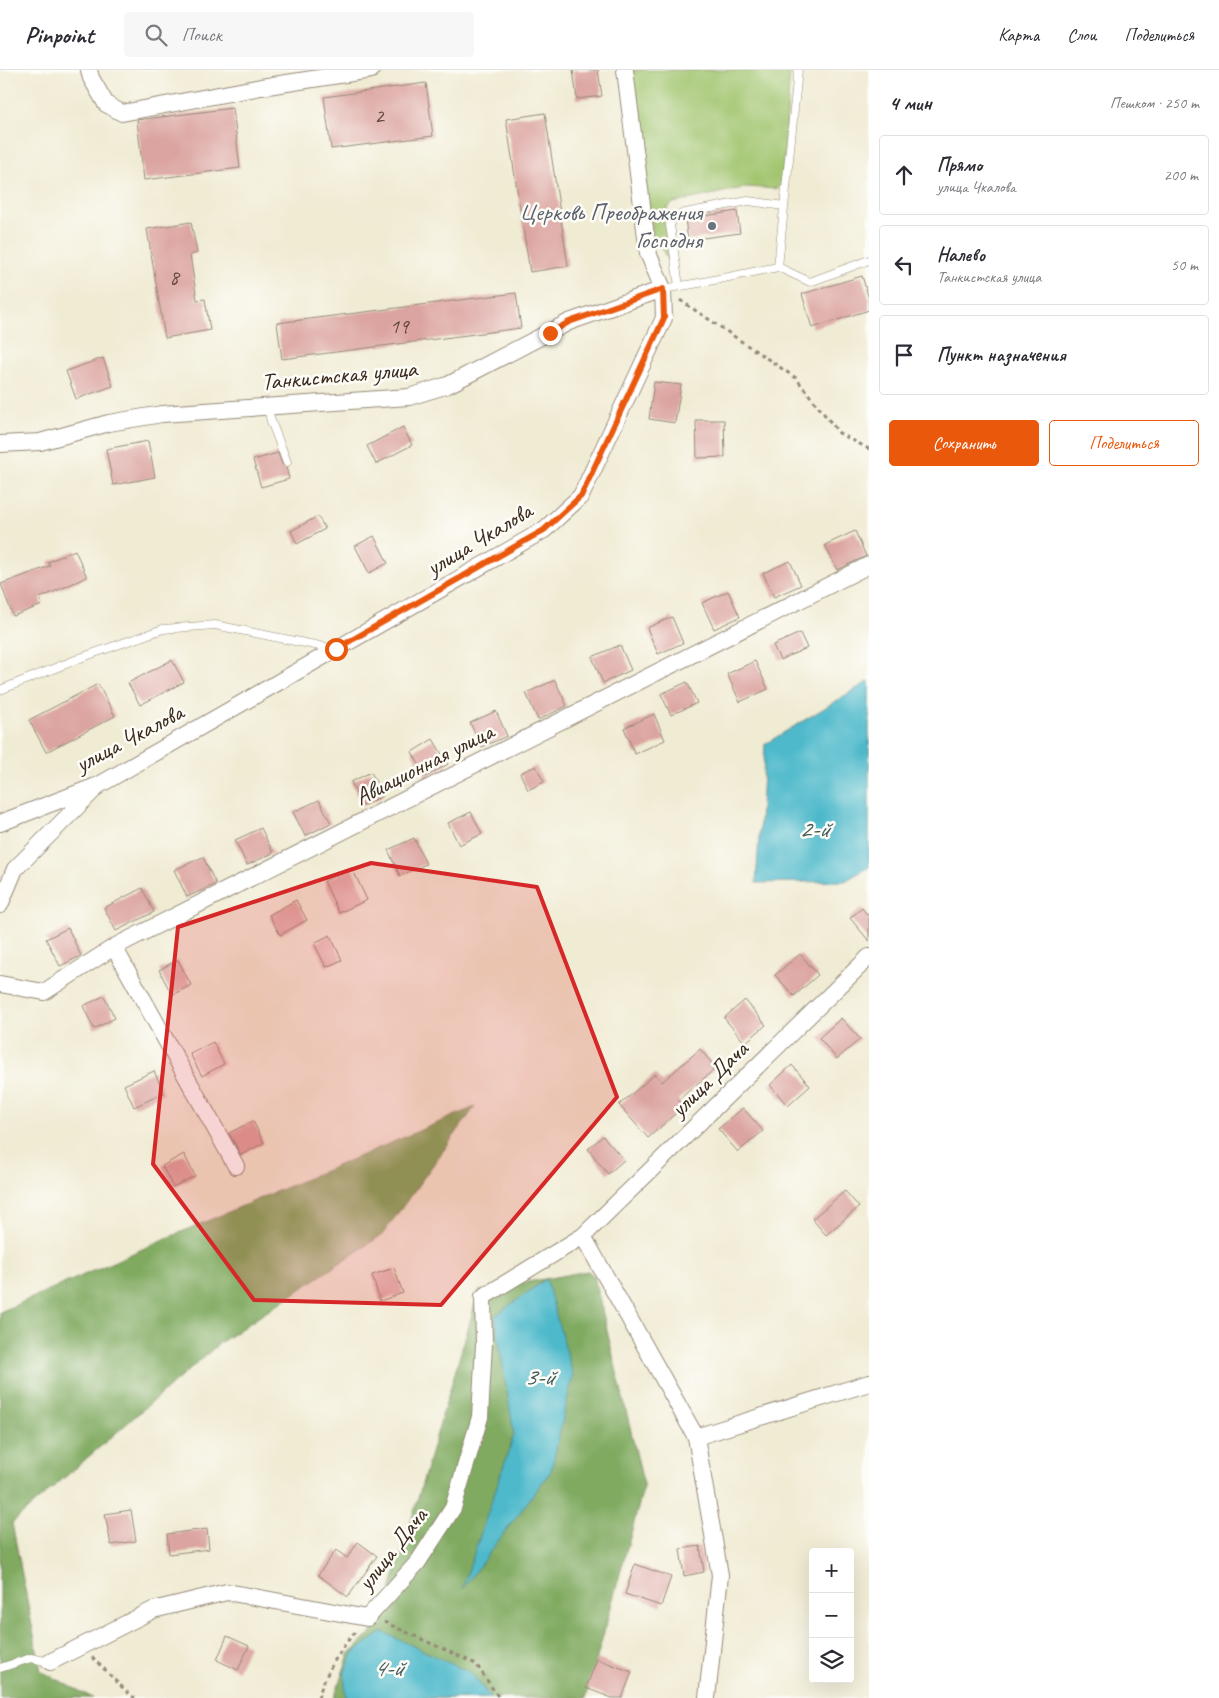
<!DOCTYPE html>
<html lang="ru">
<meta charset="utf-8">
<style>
body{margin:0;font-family:Caveat,sans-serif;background:#f7f7f7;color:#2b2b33}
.controls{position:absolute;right:15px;bottom:15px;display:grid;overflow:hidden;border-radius:5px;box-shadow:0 5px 20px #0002}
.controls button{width:45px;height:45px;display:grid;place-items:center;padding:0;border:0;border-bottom:1px solid #e1e1e2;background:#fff;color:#2b2b33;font:25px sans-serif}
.stop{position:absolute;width:15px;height:15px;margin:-11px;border:4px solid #ea580c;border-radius:50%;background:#fff}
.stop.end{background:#ea580c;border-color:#fff;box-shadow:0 1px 5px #0008}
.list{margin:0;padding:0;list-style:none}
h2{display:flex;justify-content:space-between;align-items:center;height:65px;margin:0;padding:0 20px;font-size:21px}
h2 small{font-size:16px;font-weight:400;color:#7c7c81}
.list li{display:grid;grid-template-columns:32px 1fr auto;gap:15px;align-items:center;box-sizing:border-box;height:80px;margin:0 10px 10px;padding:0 10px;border:1px solid #e1e1e2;border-radius:5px}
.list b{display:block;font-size:19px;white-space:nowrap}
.list p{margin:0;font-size:16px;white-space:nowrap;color:#7c7c81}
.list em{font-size:16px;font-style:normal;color:#7c7c81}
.actions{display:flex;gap:10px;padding:15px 20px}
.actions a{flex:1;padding:11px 0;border:1px solid #ea580c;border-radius:5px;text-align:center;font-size:18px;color:#ea580c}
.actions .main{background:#ea580c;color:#fff}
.icon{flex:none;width:28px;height:28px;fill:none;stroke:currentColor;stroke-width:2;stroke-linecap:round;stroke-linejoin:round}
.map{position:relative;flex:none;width:869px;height:1628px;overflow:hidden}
header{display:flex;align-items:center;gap:30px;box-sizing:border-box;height:70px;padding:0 25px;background:#fff;border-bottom:1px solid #e1e1e2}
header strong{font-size:24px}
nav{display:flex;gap:28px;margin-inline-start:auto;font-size:18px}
.search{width:350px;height:45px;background:#f7f7f7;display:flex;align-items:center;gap:12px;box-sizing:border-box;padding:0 18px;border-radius:5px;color:#7c7c81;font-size:19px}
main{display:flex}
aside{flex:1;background:#fff}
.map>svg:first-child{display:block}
</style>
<header>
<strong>Pinpoint</strong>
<div class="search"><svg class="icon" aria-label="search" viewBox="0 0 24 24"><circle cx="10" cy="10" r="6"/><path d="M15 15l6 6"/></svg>Поиск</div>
<nav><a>Карта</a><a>Слои</a><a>Поделиться</a></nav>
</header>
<main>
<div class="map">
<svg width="869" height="1628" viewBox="0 0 869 1628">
<rect width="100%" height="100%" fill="#fdfcf7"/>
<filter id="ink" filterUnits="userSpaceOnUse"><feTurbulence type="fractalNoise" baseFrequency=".02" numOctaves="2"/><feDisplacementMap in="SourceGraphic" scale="10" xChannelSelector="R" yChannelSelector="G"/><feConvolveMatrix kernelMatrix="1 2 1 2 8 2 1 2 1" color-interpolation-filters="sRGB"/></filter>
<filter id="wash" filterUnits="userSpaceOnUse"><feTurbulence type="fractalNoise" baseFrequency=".0096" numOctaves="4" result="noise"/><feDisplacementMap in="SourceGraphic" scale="20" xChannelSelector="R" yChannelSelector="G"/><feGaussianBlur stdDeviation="1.12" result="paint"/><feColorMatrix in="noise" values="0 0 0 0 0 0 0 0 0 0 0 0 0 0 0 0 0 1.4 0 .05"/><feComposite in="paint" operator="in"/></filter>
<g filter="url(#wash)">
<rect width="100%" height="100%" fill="#f0ebd3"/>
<!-- green -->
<path fill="#a1c56e" stroke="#6e7846" d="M 629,0 L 790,0 L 782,115 L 778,119 L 747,117 L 673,133 L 664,142 L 664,153 L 673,198 L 653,165 Z"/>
<!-- forest -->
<path fill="#80aa61" stroke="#5e6a40" d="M 475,1037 L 382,1165 L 221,1272 L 12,1453 L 41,1601 L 93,1628 L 0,1628 L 0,1242 L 165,1169 Z
M 588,1201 L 594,1206 L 644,1416 L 586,1628 L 334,1628 L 349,1584 L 381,1553 L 479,1221 Z"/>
<!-- water -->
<path fill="#4eb9cb" stroke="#447274" d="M 869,611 L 869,797 L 845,811 L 756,813 L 765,674 Z
M 546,1209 L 573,1305 L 551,1401 L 462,1519 L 514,1365 L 495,1246 Z
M 383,1562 L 471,1603 L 491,1628 L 346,1628 L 344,1603 L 354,1582 Z"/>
<g id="blocks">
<!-- building -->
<path fill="#dca4a0" d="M 573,0 L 598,0 L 602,26 L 577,29 Z
M 426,13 L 433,66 L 331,79 L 324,27 Z
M 233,38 L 240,98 L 144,110 L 137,50 Z
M 545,43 L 568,196 L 530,202 L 506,49 Z
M 737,141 L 740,163 L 688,170 L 685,149 Z
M 191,152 L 197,183 L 190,185 L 197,230 L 205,229 L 210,260 L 165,268 L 147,159 Z
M 862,206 L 869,229 L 869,240 L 812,258 L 802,224 Z
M 516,223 L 521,258 L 282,289 L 277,253 Z
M 103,288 L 113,316 L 76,329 L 66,301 Z
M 654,312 L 681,315 L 675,353 L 649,349 Z
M 696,350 L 724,350 L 725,387 L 697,388 Z
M 403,357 L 412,375 L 376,394 L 367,376 Z
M 148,371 L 155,407 L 113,415 L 106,379 Z
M 278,383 L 282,394 L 286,397 L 289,409 L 261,417 L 253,390 Z
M 318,446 L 325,459 L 297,474 L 291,461 Z
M 855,461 L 866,486 L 837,500 L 825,475 Z
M 374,466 L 388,493 L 369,503 L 355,476 Z
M 75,480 L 87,507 L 40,528 L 42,535 L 13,546 L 1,514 L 50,496 L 48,492 Z
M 790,491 L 801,515 L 774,527 L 763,503 Z
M 728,521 L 740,547 L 714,559 L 702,533 Z
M 672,547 L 683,573 L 658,584 L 647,558 Z
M 800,563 L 807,578 L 780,590 L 773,575 Z
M 620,575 L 631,600 L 603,613 L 592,587 Z
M 172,590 L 184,612 L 140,635 L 128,613 Z
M 755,591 L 768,619 L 740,632 L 727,604 Z
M 555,610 L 567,636 L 538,650 L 526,623 Z
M 687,612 L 697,633 L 671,645 L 661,624 Z
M 98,614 L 115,646 L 46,682 L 29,650 Z
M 496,641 L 507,666 L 482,677 L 470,653 Z
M 654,644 L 665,670 L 635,684 L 624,658 Z
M 433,669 L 448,694 L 426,707 L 412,682 Z
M 536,696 L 544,712 L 528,720 L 520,703 Z
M 371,702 L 383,726 L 362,736 L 351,712 Z
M 319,730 L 331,753 L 305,766 L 293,742 Z
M 471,742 L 482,764 L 459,775 L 448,753 Z
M 261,758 L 273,783 L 247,795 L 235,770 Z
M 414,768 L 426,794 L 400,806 L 388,780 Z
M 203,787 L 216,814 L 187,827 L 174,800 Z
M 352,798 L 367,830 L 339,843 L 324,811 Z
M 142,818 L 154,842 L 116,861 L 104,838 Z
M 296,830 L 307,850 L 280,865 L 269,845 Z
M 862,838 L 869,847 L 869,871 L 850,848 Z
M 68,858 L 81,886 L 60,896 L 46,869 Z
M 330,865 L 342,890 L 326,897 L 314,873 Z
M 800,884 L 818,905 L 794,926 L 775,905 Z
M 178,890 L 191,915 L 172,925 L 159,900 Z
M 104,926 L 115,948 L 94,959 L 83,936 Z
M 745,930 L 766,955 L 745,973 L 724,948 Z
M 841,948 L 860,969 L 837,989 L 819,968 Z
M 213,972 L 224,994 L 202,1006 L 190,984 Z
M 700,979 L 716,998 L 678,1030 L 683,1037 L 648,1068 L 619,1035 L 655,1004 L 662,1012 Z
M 792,995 L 810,1016 L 788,1036 L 770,1015 Z
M 154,1001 L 164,1023 L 134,1037 L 124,1015 Z
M 743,1038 L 763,1061 L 738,1082 L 718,1059 Z
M 253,1051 L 264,1073 L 241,1085 L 229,1063 Z
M 603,1066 L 624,1090 L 608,1104 L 588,1079 Z
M 184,1084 L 195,1106 L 173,1117 L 162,1096 Z
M 845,1121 L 859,1137 L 826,1165 L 812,1149 Z
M 394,1198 L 403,1223 L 380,1231 L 372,1205 Z
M 131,1440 L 136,1471 L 111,1475 L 105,1444 Z
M 207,1459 L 209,1479 L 169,1484 L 167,1464 Z
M 358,1472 L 377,1486 L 348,1527 L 318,1505 L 336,1480 L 347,1488 Z
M 700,1476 L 704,1502 L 684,1506 L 680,1479 Z
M 635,1494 L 671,1507 L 661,1536 L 625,1524 Z
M 227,1566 L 249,1576 L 238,1600 L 217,1590 Z
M 597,1589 L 632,1602 L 622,1628 L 612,1628 L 586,1618 Z"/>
</g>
</g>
<g filter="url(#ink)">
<use href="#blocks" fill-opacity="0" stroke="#968a78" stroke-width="1"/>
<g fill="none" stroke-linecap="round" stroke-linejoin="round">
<defs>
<path id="service" d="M 778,197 L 810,212 L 869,190
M 679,216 L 670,155 L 674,147 L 685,143 L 748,131 L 784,136
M 663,219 L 699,213 L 778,197 L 798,0
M 267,336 L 271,351 L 287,392
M 0,620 L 83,587 L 163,559 L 215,555 L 335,579
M 0,1598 L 31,1588 L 50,1592"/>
<path id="minor" d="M 89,0 L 91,8 L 106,34 L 122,43 L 261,17 L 371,0
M 0,374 L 40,372 L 109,353 L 162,344 L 409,327 L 448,315 L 569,252 L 663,219
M 0,753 L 99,715 L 544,460 L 581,426 L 664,248 L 663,219 L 648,183 L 625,0
M 0,835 L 15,799 L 96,718
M 114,877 L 236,1096
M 0,914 L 44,922 L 114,877 L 869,495
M 583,1166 L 696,1367 L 720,1505 L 707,1628
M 696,1367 L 869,1313
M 50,1592 L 153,1540 L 227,1522 L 367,1548 L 418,1492 L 453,1438 L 480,1347 L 484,1274 L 483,1227 L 583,1166 L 869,887"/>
</defs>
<!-- service casing -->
<use href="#service" stroke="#968a78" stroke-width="9"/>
<!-- minor casing -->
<use href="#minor" stroke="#968a78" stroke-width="18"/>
<!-- path -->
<path stroke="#968a78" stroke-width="3" stroke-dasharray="4 4" stroke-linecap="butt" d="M 680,230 L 796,308 L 839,363 L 869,379
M 384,1552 L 476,1594 L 499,1628
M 92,1587 L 130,1625 L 135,1628
M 318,1628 C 325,1604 339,1581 355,1562"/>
<!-- service -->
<use href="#service" stroke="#fff" stroke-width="8"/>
<!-- minor -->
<use href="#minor" stroke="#fff" stroke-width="16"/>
</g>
</g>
<g fill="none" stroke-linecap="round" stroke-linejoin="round" filter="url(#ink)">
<!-- route -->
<path stroke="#ea580c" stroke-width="6" d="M 336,579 L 544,460 L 581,426 L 664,248 L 663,219 L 569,252 L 550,263"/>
</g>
<!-- marked area -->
<path fill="#d62828" fill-opacity="0.2" stroke="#d62828" stroke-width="4" stroke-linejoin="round" d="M 371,793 L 537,817 L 617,1027 L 441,1235 L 254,1230 L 153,1094 L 178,857 Z"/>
<!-- markers -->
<circle fill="#6b7280" stroke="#fdfcf7" stroke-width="2" cx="712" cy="156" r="5"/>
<g text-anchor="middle" stroke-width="5" stroke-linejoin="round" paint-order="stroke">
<!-- number labels -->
<g font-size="21" fill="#63483e">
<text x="379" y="53">2</text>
<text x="174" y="214">8</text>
<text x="399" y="263">19</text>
</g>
<!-- worship labels -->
<g font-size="24" fill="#5b616d" stroke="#fdfcf7" text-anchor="end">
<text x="702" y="150">Церковь Преображения<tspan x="702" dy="28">Господня</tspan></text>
</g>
<!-- street labels -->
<g font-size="24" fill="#3b2a1e" stroke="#fdfcf7">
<text transform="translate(339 305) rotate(-5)" y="8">Танкистская улица</text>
<text transform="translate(479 469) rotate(-31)" y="8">улица Чкалова</text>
<text transform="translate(129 668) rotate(-28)" y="8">улица Чкалова</text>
<text transform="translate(424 694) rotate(-27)" y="8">Авиационная улица</text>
<text transform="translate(709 1009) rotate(-44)" y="8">улица Дача</text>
<text transform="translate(392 1479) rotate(-52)" y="8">улица Дача</text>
</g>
<!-- water labels -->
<g font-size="25" font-style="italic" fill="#425c5b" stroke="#fdfcf7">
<text x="814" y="767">2-й</text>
<text x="539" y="1315">3-й</text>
<text x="388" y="1606">4-й</text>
</g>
</g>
</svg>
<div class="controls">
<button>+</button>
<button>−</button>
<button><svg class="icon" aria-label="layers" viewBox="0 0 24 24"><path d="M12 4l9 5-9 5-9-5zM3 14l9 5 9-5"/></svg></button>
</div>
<div class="stop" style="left:336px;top:579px"></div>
<div class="stop end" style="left:550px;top:263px"></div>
</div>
<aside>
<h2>4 мин<small>Пешком · 250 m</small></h2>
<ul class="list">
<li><svg class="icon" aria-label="ahead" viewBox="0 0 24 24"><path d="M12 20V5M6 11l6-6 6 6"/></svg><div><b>Прямо</b><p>улица Чкалова</p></div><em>200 m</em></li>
<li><svg class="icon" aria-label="left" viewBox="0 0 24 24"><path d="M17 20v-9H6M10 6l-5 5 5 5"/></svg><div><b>Налево</b><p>Танкистская улица</p></div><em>50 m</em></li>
<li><svg class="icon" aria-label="arrive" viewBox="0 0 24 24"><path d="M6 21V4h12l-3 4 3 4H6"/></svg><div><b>Пункт назначения</b></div></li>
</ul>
<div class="actions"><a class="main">Сохранить</a><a>Поделиться</a></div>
</aside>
</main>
